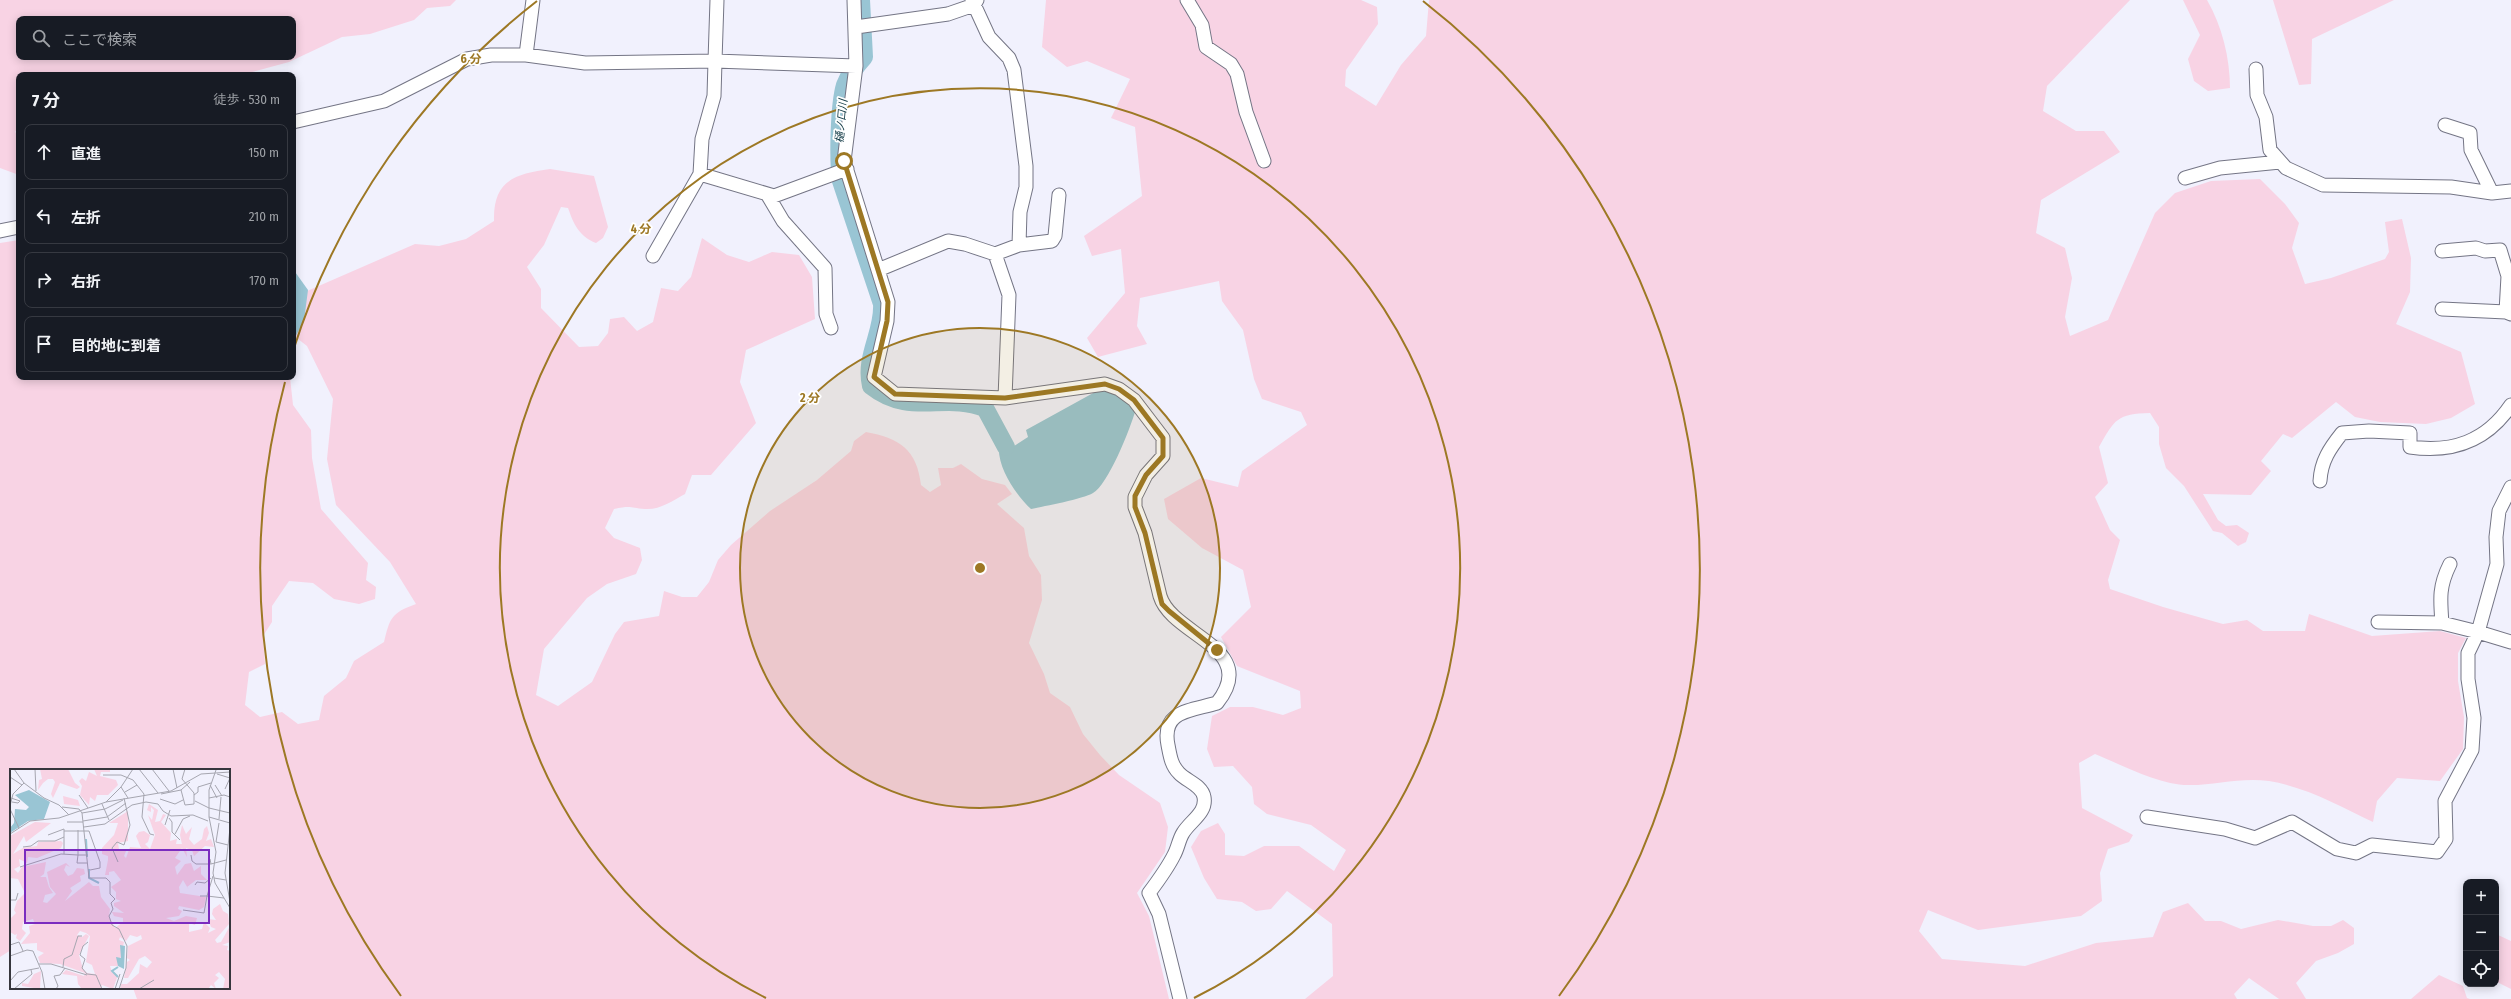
<!DOCTYPE html>
<html lang="ja">
<meta charset="utf-8">
<style>
body{margin:0;font-family:"Fira Sans Condensed","Noto Sans JP",sans-serif;background:#20242c;color:#f1f3f6}
.controls{position:absolute;right:12px;bottom:12px;display:grid;overflow:hidden;border-radius:8px;box-shadow:0 2px 10px #0003}
.controls button{width:36px;height:36px;display:grid;place-items:center;padding:0;border:0;border-bottom:1px solid #363941;background:#171b24;color:#f1f3f6;font:20px sans-serif}
.stop{position:absolute;width:12px;height:12px;margin:-9px;border:3px solid #9d7824;border-radius:50%;background:#fff}
.stop.end{background:#9d7824;border-color:#fff;box-shadow:0 1px 4px #0008}
.list{margin:0;padding:0;list-style:none}
h2{display:flex;justify-content:space-between;align-items:center;height:52px;margin:0;padding:0 16px;font-size:17px}
h2 small{font-size:13px;font-weight:400;color:#9ea1a6}
.list li{display:grid;grid-template-columns:26px 1fr auto;gap:12px;align-items:center;box-sizing:border-box;height:56px;margin:0 8px 8px;padding:0 8px;border:1px solid #363941;border-radius:8px}
.list b{display:block;font-size:15px;white-space:nowrap}
.list em{font-size:13px;font-style:normal;color:#9ea1a6}
.icon{flex:none;width:22px;height:22px;fill:none;stroke:currentColor;stroke-width:2;stroke-linecap:round;stroke-linejoin:round}
.map{position:relative;flex:none;width:2511px;height:999px;overflow:hidden}
.search{position:absolute;background:#171b24;box-shadow:0 2px 10px #0003;left:16px;top:16px;width:280px;height:44px;display:flex;align-items:center;gap:10px;box-sizing:border-box;padding:0 14px;border-radius:8px;color:#9ea1a6;font-size:15px}
.panel{position:absolute;background:#171b24;box-shadow:0 2px 10px #0003;left:16px;top:72px;width:280px;height:308px;border-radius:8px}
.map>svg:first-child{display:block}
</style>
<div class="map">
<svg width="2511" height="999" viewBox="0 0 2511 999">
<rect width="100%" height="100%" fill="#f1f1fd"/>
<!-- green -->
<path fill="#f8d3e4" fill-rule="evenodd" d="M 0,0 L 456,0 L 450,6 L 427,8 L 414,20 L 370,34 L 342,37 L 289,62 L 241,75 L 19,75 L 19,127 L 15,132 L 19,135 L 19,175 L 0,168 ZM 19,19 L 293,19 L 293,57 L 19,57 Z
M 1046,0 L 1361,0 L 1377,7 L 1378,24 L 1346,70 L 1345,86 L 1376,106 L 1401,65 L 1426,36 L 1429,0 L 2130,0 L 2047,86 L 2043,111 L 2076,131 L 2104,131 L 2120,152 L 2041,200 L 2036,233 L 2065,248 L 2072,278 L 2065,317 L 2070,336 L 2108,320 L 2155,213 L 2175,193 L 2211,181 L 2260,179 L 2285,204 L 2299,223 L 2292,248 L 2305,284 L 2331,278 L 2385,259 L 2389,252 L 2385,222 L 2402,219 L 2411,258 L 2410,292 L 2396,324 L 2461,352 L 2475,404 L 2451,418 L 2426,424 L 2380,422 L 2355,417 L 2336,402 L 2292,438 L 2283,434 L 2261,461 L 2271,471 L 2251,495 L 2203,494 L 2218,520 L 2226,526 L 2237,525 L 2249,533 L 2246,542 L 2238,546 L 2222,533 L 2213,531 L 2184,486 L 2166,468 L 2159,444 L 2159,427 L 2150,413 C 2117,414 2115,419 2099,447 L 2108,483 L 2095,497 L 2110,530 L 2120,540 L 2108,580 L 2110,589 L 2163,607 L 2223,624 L 2247,620 L 2263,631 L 2305,631 L 2309,614 L 2372,636 L 2440,631 L 2466,638 L 2458,653 L 2458,681 L 2464,717 L 2463,749 L 2440,781 L 2397,778 L 2377,801 L 2373,822 C 2340,806 2306,787 2269,781 C 2242,777 2216,785 2190,785 C 2161,786 2122,765 2095,754 L 2079,763 L 2082,808 L 2133,835 L 2129,842 L 2108,849 L 2100,873 L 2102,901 L 2081,916 L 1978,930 L 1928,910 L 1919,931 L 1942,959 L 2025,966 L 2096,943 L 2153,937 L 2163,912 L 2188,903 L 2205,921 L 2221,921 L 2241,929 L 2278,920 L 2313,926 L 2331,926 L 2343,920 L 2354,928 L 2354,944 L 2338,953 L 2316,961 L 2296,983 L 2306,999 L 2279,999 L 2249,978 L 2234,994 L 2237,999 L 1305,999 L 1333,976 L 1332,924 L 1287,891 L 1271,909 L 1256,911 L 1242,902 L 1217,899 L 1204,878 L 1191,847 L 1201,831 L 1218,823 L 1225,834 L 1225,855 L 1244,856 L 1264,846 L 1299,846 L 1334,871 L 1346,850 L 1311,825 L 1267,814 L 1254,804 L 1252,787 L 1233,766 L 1214,767 L 1207,749 L 1212,716 L 1230,707 L 1253,707 L 1283,715 L 1301,708 L 1300,691 L 1237,666 L 1221,637 L 1251,607 L 1243,570 L 1202,548 L 1168,519 L 1164,499 L 1201,478 L 1238,487 L 1242,471 L 1307,425 L 1301,412 L 1262,399 L 1254,379 L 1243,330 L 1222,301 L 1219,281 L 1140,298 L 1137,326 L 1147,344 L 1098,357 L 1087,338 L 1125,293 L 1121,249 L 1092,256 L 1084,236 L 1142,196 L 1135,127 L 1111,118 L 1130,79 L 1087,61 L 1067,67 L 1042,47 Z
M 2183,0 L 2207,0 C 2222,26 2230,58 2230,88 L 2208,91 L 2194,81 L 2188,59 L 2200,35 Z
M 2273,0 L 2394,0 L 2312,39 L 2311,84 L 2299,85 Z
M 550,169 L 594,176 L 608,227 L 603,238 L 596,243 C 579,236 574,225 568,208 L 561,207 L 544,245 L 527,267 L 541,289 L 541,308 L 579,347 L 598,346 L 608,333 L 610,319 L 624,317 L 637,331 L 653,322 L 661,288 L 678,291 L 691,277 L 702,238 L 727,255 L 749,262 L 772,252 L 799,255 L 812,277 L 815,319 L 746,350 L 740,382 L 756,423 L 711,475 L 692,475 L 685,494 C 672,501 660,510 645,509 C 630,508 632,505 614,509 L 605,528 L 614,538 L 640,548 L 642,560 L 636,574 L 607,584 L 587,598 L 544,649 L 536,695 L 558,706 L 592,682 L 615,634 L 624,622 L 659,616 L 664,591 L 682,597 L 697,597 L 709,582 L 718,560 L 731,545 L 770,511 L 817,480 L 851,451 L 854,441 L 866,432 C 899,438 917,449 921,485 L 930,492 L 941,485 L 938,468 L 953,468 L 961,464 L 982,479 L 1005,485 L 1012,494 L 997,504 L 1024,528 L 1029,556 L 1041,575 L 1042,600 L 1029,643 L 1044,674 L 1050,693 L 1070,707 L 1083,734 L 1100,755 L 1119,775 L 1160,803 L 1168,827 L 1165,852 L 1137,893 L 1149,916 L 1169,999 L 137,999 L 133,988 L 229,988 L 229,770 L 11,770 L 11,950 L 0,957 L 0,243 L 19,240 L 19,377 L 208,377 L 209,380 L 218,377 L 290,377 L 293,405 L 311,430 L 312,458 L 321,509 L 368,563 L 366,580 L 376,587 L 375,599 L 359,604 L 334,599 L 313,583 L 289,581 L 272,606 L 272,622 L 263,636 L 265,664 L 249,672 L 245,705 L 260,717 L 282,712 L 298,724 L 319,720 L 324,696 L 346,678 L 354,661 L 384,642 C 390,618 391,613 416,604 L 390,562 L 336,505 L 327,459 L 333,399 L 307,346 L 293,335 L 298,295 L 415,244 L 439,246 L 466,239 L 494,221 C 493,180 515,174 550,169 Z
M 2498,935 L 2511,941 L 2511,989 L 2497,982 Z
M 2439,975 L 2463,986 L 2467,998 L 2470,999 L 2411,999 Z"/>
<!-- water -->
<path fill="#99c5d4" d="M 293,269 L 308,290 L 304,321 L 293,341 Z
M 1106,389 L 1121,395 L 1135,412 C 1130,429 1108,485 1093,493 C 1083,499 1045,506 1031,509 C 1016,495 997,467 999,446 L 1008,442 L 1011,448 L 1028,437 L 1026,430 L 1095,392 Z"/>
<g fill="none" stroke-linecap="round" stroke-linejoin="round">
<!-- river -->
<path stroke="#99c5d4" stroke-width="18" d="M 861,0 L 864,57 C 856,66 849,74 845,85 C 839,105 838,160 841,181 L 882,304 C 884,332 864,356 871,386 C 910,417 944,392 985,408 L 1006,447"/>
<defs>
<path id="minor" d="M 717,0 L 715,61 L 856,66
M 854,0 L 856,66 L 844,161 L 888,302 L 887,321 L 874,377 L 895,394 L 1005,398 L 1105,384 L 1119,389 L 1134,400 L 1163,438 L 1163,456 L 1146,475 L 1135,497 L 1135,507 L 1145,533 L 1160,596 C 1172,636 1261,648 1217,703 C 1191,711 1161,710 1168,745 C 1170,755 1171,765 1179,773 C 1186,781 1202,785 1204,797 C 1207,813 1190,821 1183,833 C 1179,839 1178,848 1174,855 C 1167,869 1158,881 1149,893 L 1159,914 L 1180,999
M 1187,0 L 1202,25 L 1206,47 L 1231,64 L 1237,74 L 1246,112 L 1264,161
M 856,27 L 948,14 L 974,5 L 977,0
M 526,55 L 533,0
M 2256,69 L 2257,95 L 2266,117 L 2270,150 L 2286,168 L 2323,185 L 2451,187 L 2492,193 L 2511,191
M 293,122 L 384,101 L 467,59 L 491,55 L 526,55 L 585,63 L 715,61 L 714,96 L 702,139 L 700,174 L 774,196 L 847,169
M 2445,125 L 2470,133 L 2471,150 L 2492,193
M 2185,178 L 2220,168 L 2280,162
M 767,194 L 783,221 L 825,268 L 826,314 L 831,328
M 0,231 L 19,227
M 1019,245 L 1052,241 L 1055,236 L 1059,195
M 2442,251 L 2476,248 L 2485,251 L 2500,250 L 2508,276 L 2506,312
M 995,254 L 1009,295 L 1005,398
M 653,256 L 700,174
M 878,270 L 948,241 L 965,244 L 995,254 L 1019,245 L 1020,212 L 1026,187 L 1026,166 L 1014,70 L 1009,58 L 989,37 L 972,0
M 2442,309 L 2506,312 L 2511,314
M 2320,481 C 2321,461 2330,448 2342,433 L 2369,431 L 2410,433 L 2410,447 C 2452,453 2486,442 2511,405
M 2378,622 L 2442,623 L 2478,632 L 2497,564 L 2496,537 L 2499,511 L 2511,487
M 2442,623 C 2440,598 2439,586 2450,564
M 2147,817 L 2225,829 L 2255,838 L 2292,822 L 2337,849 L 2356,853 L 2372,845 L 2437,852 L 2446,839 L 2445,801 L 2472,750 L 2474,718 L 2468,679 L 2468,653 L 2478,632 L 2511,642"/>
</defs>
<!-- minor casing -->
<use href="#minor" stroke="#747585" stroke-width="15"/>
<!-- minor -->
<use href="#minor" stroke="#fff" stroke-width="13"/>
</g>
<g fill="none" stroke-linecap="round" stroke-linejoin="round">
<!-- route -->
<path stroke="#9d7824" stroke-width="5" d="M 844,161 L 888,302 L 887,321 L 874,377 L 895,394 L 1005,398 L 1105,384 L 1119,389 L 1134,400 L 1163,438 L 1163,456 L 1146,475 L 1135,496 L 1135,507 L 1145,533 L 1160,596 L 1162,604 L 1169,611 L 1217,650"/>
</g>
<!-- distance rings -->
<circle cx="980" cy="568" r="240" fill="#9d7824" fill-opacity=".12"/>
<g fill="none" stroke="#9d7824" stroke-width="2">
<circle cx="980" cy="568" r="240"/>
<path d="M766 998A480 480 0 1 1 1194 998"/>
<path d="M401 996A720 720 0 0 1 285 382M293 351A720 720 0 0 1 537 1M1423 1A720 720 0 0 1 1559 996"/>
</g>
<g text-anchor="middle" stroke-width="3.5" stroke-linejoin="round" paint-order="stroke">
<!-- water labels -->
<g font-size="11" font-style="italic" fill="#0c3540" stroke="#fff">
<text transform="translate(841 121) rotate(-85)" y="4">樋ノ口川</text>
</g>
</g>
<!-- overview -->
<g transform="translate(10 769)">
<rect width="220" height="220" fill="#f1f1fd"/>
<path d="M 30,0 L 58,0 L 65,14 L 70,18 L 67,20 L 50,14 L 43,29 L 41,25 L 45,13 L 43,10 L 38,10 L 33,14 L 28,21 L 29,11 L 32,10 ZM 84,0 L 100,0 L 100,3 L 91,3 L 90,7 L 106,11 L 108,16 L 98,26 L 87,26 L 85,32 L 80,28 L 79,36 L 70,26 L 72,17 L 69,12 L 72,9 L 76,12 L 79,3 L 87,7 ZM 53,27 L 68,31 L 70,37 L 54,35 ZM 139,35 L 148,41 L 145,53 L 150,52 L 153,45 L 156,46 L 151,53 L 161,64 L 160,72 L 167,70 L 166,75 L 172,75 L 170,66 L 172,56 L 176,65 L 182,58 L 179,70 L 184,76 L 192,70 L 194,60 L 197,57 L 199,64 L 196,72 L 201,70 L 204,78 L 195,77 L 184,87 L 182,81 L 176,79 L 177,88 L 172,79 L 165,89 L 171,92 L 165,98 L 167,106 L 175,95 L 181,94 L 184,102 L 191,97 L 191,105 L 197,111 L 186,111 L 177,118 L 179,121 L 173,111 L 169,118 L 170,124 L 196,128 L 194,138 L 189,141 L 169,137 L 168,140 L 172,142 L 169,147 L 156,149 L 164,152 L 176,147 L 187,149 L 185,156 L 179,154 L 179,163 L 192,160 L 194,153 L 200,159 L 198,164 L 206,160 L 201,158 L 198,150 L 206,151 L 202,145 L 203,140 L 210,135 L 213,142 L 218,145 L 219,155 L 205,171 L 207,174 L 211,173 L 220,157 L 220,173 L 212,176 L 218,177 L 217,181 L 220,182 L 220,220 L 213,220 L 215,210 L 209,203 L 205,206 L 209,209 L 204,214 L 206,220 L 201,216 L 198,220 L 110,220 L 111,215 L 117,215 L 129,204 L 130,195 L 137,199 L 142,193 L 135,187 L 129,190 L 118,209 L 114,209 L 117,193 L 120,191 L 117,189 L 118,177 L 132,170 L 131,166 L 127,168 L 120,166 L 116,172 L 110,168 L 109,171 L 114,173 L 109,197 L 100,197 L 102,203 L 108,206 L 103,220 L 92,216 L 91,220 L 72,220 L 68,215 L 67,207 L 52,205 L 56,201 L 74,207 L 75,204 L 50,195 L 30,194 L 28,188 L 34,184 L 27,181 L 27,174 L 11,175 L 20,164 L 19,157 L 25,155 L 23,150 L 13,153 L 12,160 L 16,164 L 10,172 L 6,169 L 7,165 L 5,166 L 0,163 L 0,150 L 6,144 L 4,141 L 7,132 L 15,124 L 8,110 L 0,109 L 0,67 L 25,53 L 41,54 L 16,73 L 14,67 L 3,85 L 13,79 L 27,77 L 28,73 L 51,72 L 53,74 L 51,79 L 27,89 L 18,88 L 17,94 L 9,90 L 10,97 L 4,100 L 8,104 L 12,98 L 36,93 L 34,105 L 30,108 L 36,108 L 39,118 L 43,124 L 35,126 L 33,133 L 37,134 L 46,125 L 40,118 L 37,103 L 56,94 L 60,98 L 56,96 L 54,101 L 58,107 L 63,105 L 67,99 L 74,100 L 75,105 L 70,107 L 71,112 L 60,119 L 62,122 L 55,132 L 79,113 L 83,117 L 89,117 L 91,128 L 100,140 L 99,147 L 105,159 L 113,153 L 113,149 L 104,147 L 102,143 L 114,144 L 104,137 L 104,134 L 111,132 L 106,130 L 106,123 L 101,118 L 111,111 L 104,102 L 99,103 L 99,106 L 95,106 L 98,91 L 98,87 L 92,85 L 92,79 L 104,66 L 108,54 L 99,54 L 118,42 L 118,72 L 108,74 L 109,80 L 116,82 L 114,87 L 116,89 L 120,78 L 131,79 L 126,67 L 129,63 L 134,62 L 140,66 L 138,73 L 135,75 L 140,80 L 145,66 L 138,46 L 142,51 L 144,41 L 141,38 L 141,43 L 137,41 ZM 70,162 L 76,164 L 80,167 L 76,193 L 82,196 L 85,205 L 77,204 L 73,200 L 69,186 L 79,167 L 76,165 L 72,168 L 67,166 ZM 31,202 L 30,220 L 12,217 L 12,214 L 18,215 L 24,205 Z" fill="#f8d3e4" fill-rule="evenodd"/>
<path d="M 19,21 L 40,33 L 34,50 L 18,52 L 0,64 L 0,59 L 4,54 L 5,40 L 16,41 L 19,38 L 5,26 ZM 110,176 L 115,177 L 114,200 L 108,197 L 106,188 L 111,189 Z" fill="#99c5d4"/>
<path fill="none" stroke="#99c5d4" stroke-width="2" d="M 76,70 L 77,88M 79,100 L 79,109 L 89,114M 108,198 L 102,202 L 108,208"/>
<path fill="none" stroke="#a6a6b0" stroke-width="1" d="M 4,0 L 14,14 L 34,29 L 49,36 L 59,46M 25,0 L 26,22M 129,0 L 148,24M 142,0 L 159,22M 163,0 L 167,19M 206,1 L 199,21 L 199,48 L 206,83 L 203,104 L 205,114 L 220,139M 207,5 L 220,9M 93,6 L 111,6 L 123,11 L 134,25 L 132,48 L 140,65 L 144,66M 0,8 L 12,16M 200,16 L 207,29M 205,16 L 212,27M 111,18 L 123,0M 215,20 L 220,9M 171,21 L 175,36 L 184,35 L 184,24 L 172,10 L 175,0M 115,23 L 127,16M 151,25 L 171,21 L 180,13M 69,26 L 78,39M 184,26 L 188,23 L 188,18 L 201,14M 1,29 L 10,32 L 8,34 L 2,33M 199,29 L 214,26 L 220,28M 150,30 L 165,35 L 173,31M 185,32 L 199,39M 96,33 L 111,18 L 118,29M 92,35 L 99,51M 0,37 L 3,25 L 14,14M 52,38 L 69,40 L 72,44 L 79,109 L 96,109 L 100,113 L 100,125 L 105,130 L 101,134 L 103,140 L 99,147 L 102,156 L 109,160 L 117,177 L 116,199 L 109,220M 199,39 L 220,44M 0,40 L 9,59M 72,44 L 95,40 L 113,31M 199,48 L 220,54M 159,49 L 162,53 L 162,63 L 170,71M 209,50 L 211,28M 73,52 L 97,48 L 116,34M 57,53 L 73,53M 155,56 L 160,41M 74,58 L 95,55 L 122,36 L 136,33 L 148,35 L 153,42 L 161,47 L 183,46 L 198,52M 220,59 L 215,104 L 220,133M 68,61 L 68,86 L 78,86M 0,65 L 20,52 L 49,49 L 96,33 L 161,22 L 191,5 L 220,3M 165,65 L 173,50 L 180,47M 38,66 L 54,60 L 54,62 L 79,62 L 90,93 L 90,99 L 80,101M 206,73 L 209,54M 206,73 L 218,76M 13,78 L 21,77 L 28,72 L 45,72 L 54,68M 54,85 L 54,62M 181,86 L 182,92 L 186,95 L 201,95M 200,90 L 201,95 L 216,91M 108,93 L 102,79 L 107,73 L 114,76 L 120,56 L 114,29M 10,98 L 51,85 L 68,86 L 67,94 L 77,94M 204,109 L 216,111M 185,116 L 187,113 L 195,114 L 201,109M 190,127 L 197,127 L 203,107M 0,131 L 6,131 L 8,124M 173,141 L 194,144 L 197,127 L 214,129M 78,173 L 73,177 L 70,186 L 75,190 L 72,199 L 77,205 L 86,206 L 92,220M 0,176 L 9,173 L 13,182M 0,187 L 17,181 L 23,182 L 32,203 L 35,220M 29,195 L 41,195 L 77,206M 53,198 L 54,190 L 62,186 L 68,167 L 72,167M 0,212 L 8,203 L 29,199M 4,220 L 22,205 L 21,201M 46,220 L 48,217 L 44,207 L 50,206 L 55,199M 105,220 L 110,205M 129,220 L 144,211"/>
<path fill="#7b2cbf" fill-opacity="0.15" stroke="#7b2cbf" stroke-width="2" d="M 15,81 L 199,81 L 199,154 L 15,154 Z"/>
<rect width="220" height="220" fill="none" stroke="#36363d" stroke-width="2"/>
</g>
<circle cx="980" cy="568" r="6" fill="#9d7824" stroke="#fff" stroke-width="2"/>
<g font-size="12" text-anchor="middle" font-weight="bold" fill="#9d7824" stroke="#fff" stroke-width="3.5" stroke-linejoin="round" paint-order="stroke">
<text x="471" y="63">6 分</text>
<text x="641" y="233">4 分</text>
<text x="810" y="402">2 分</text>
</g>
</svg>
<div class="controls">
<button>+</button>
<button>−</button>
<button><svg class="icon" aria-label="locate" viewBox="0 0 24 24"><circle cx="12" cy="12" r="6"/><path d="M12 2v4M12 18v4M2 12h4M18 12h4"/></svg></button>
</div>
<div class="stop" style="left:844px;top:161px"></div>
<div class="stop end" style="left:1217px;top:650px"></div>
<div class="search"><svg class="icon" aria-label="search" viewBox="0 0 24 24"><circle cx="10" cy="10" r="6"/><path d="M15 15l6 6"/></svg>ここで検索</div>
<section class="panel">
<h2>7 分<small>徒歩 · 530 m</small></h2>
<ul class="list">
<li><svg class="icon" aria-label="ahead" viewBox="0 0 24 24"><path d="M12 20V5M6 11l6-6 6 6"/></svg><div><b>直進</b></div><em>150 m</em></li>
<li><svg class="icon" aria-label="left" viewBox="0 0 24 24"><path d="M17 20v-9H6M10 6l-5 5 5 5"/></svg><div><b>左折</b></div><em>210 m</em></li>
<li><svg class="icon" aria-label="right" viewBox="0 0 24 24"><path d="M7 20v-9h11M14 6l5 5-5 5"/></svg><div><b>右折</b></div><em>170 m</em></li>
<li><svg class="icon" aria-label="arrive" viewBox="0 0 24 24"><path d="M6 21V4h12l-3 4 3 4H6"/></svg><div><b>目的地に到着</b></div></li>
</ul>
</section>
</div>
